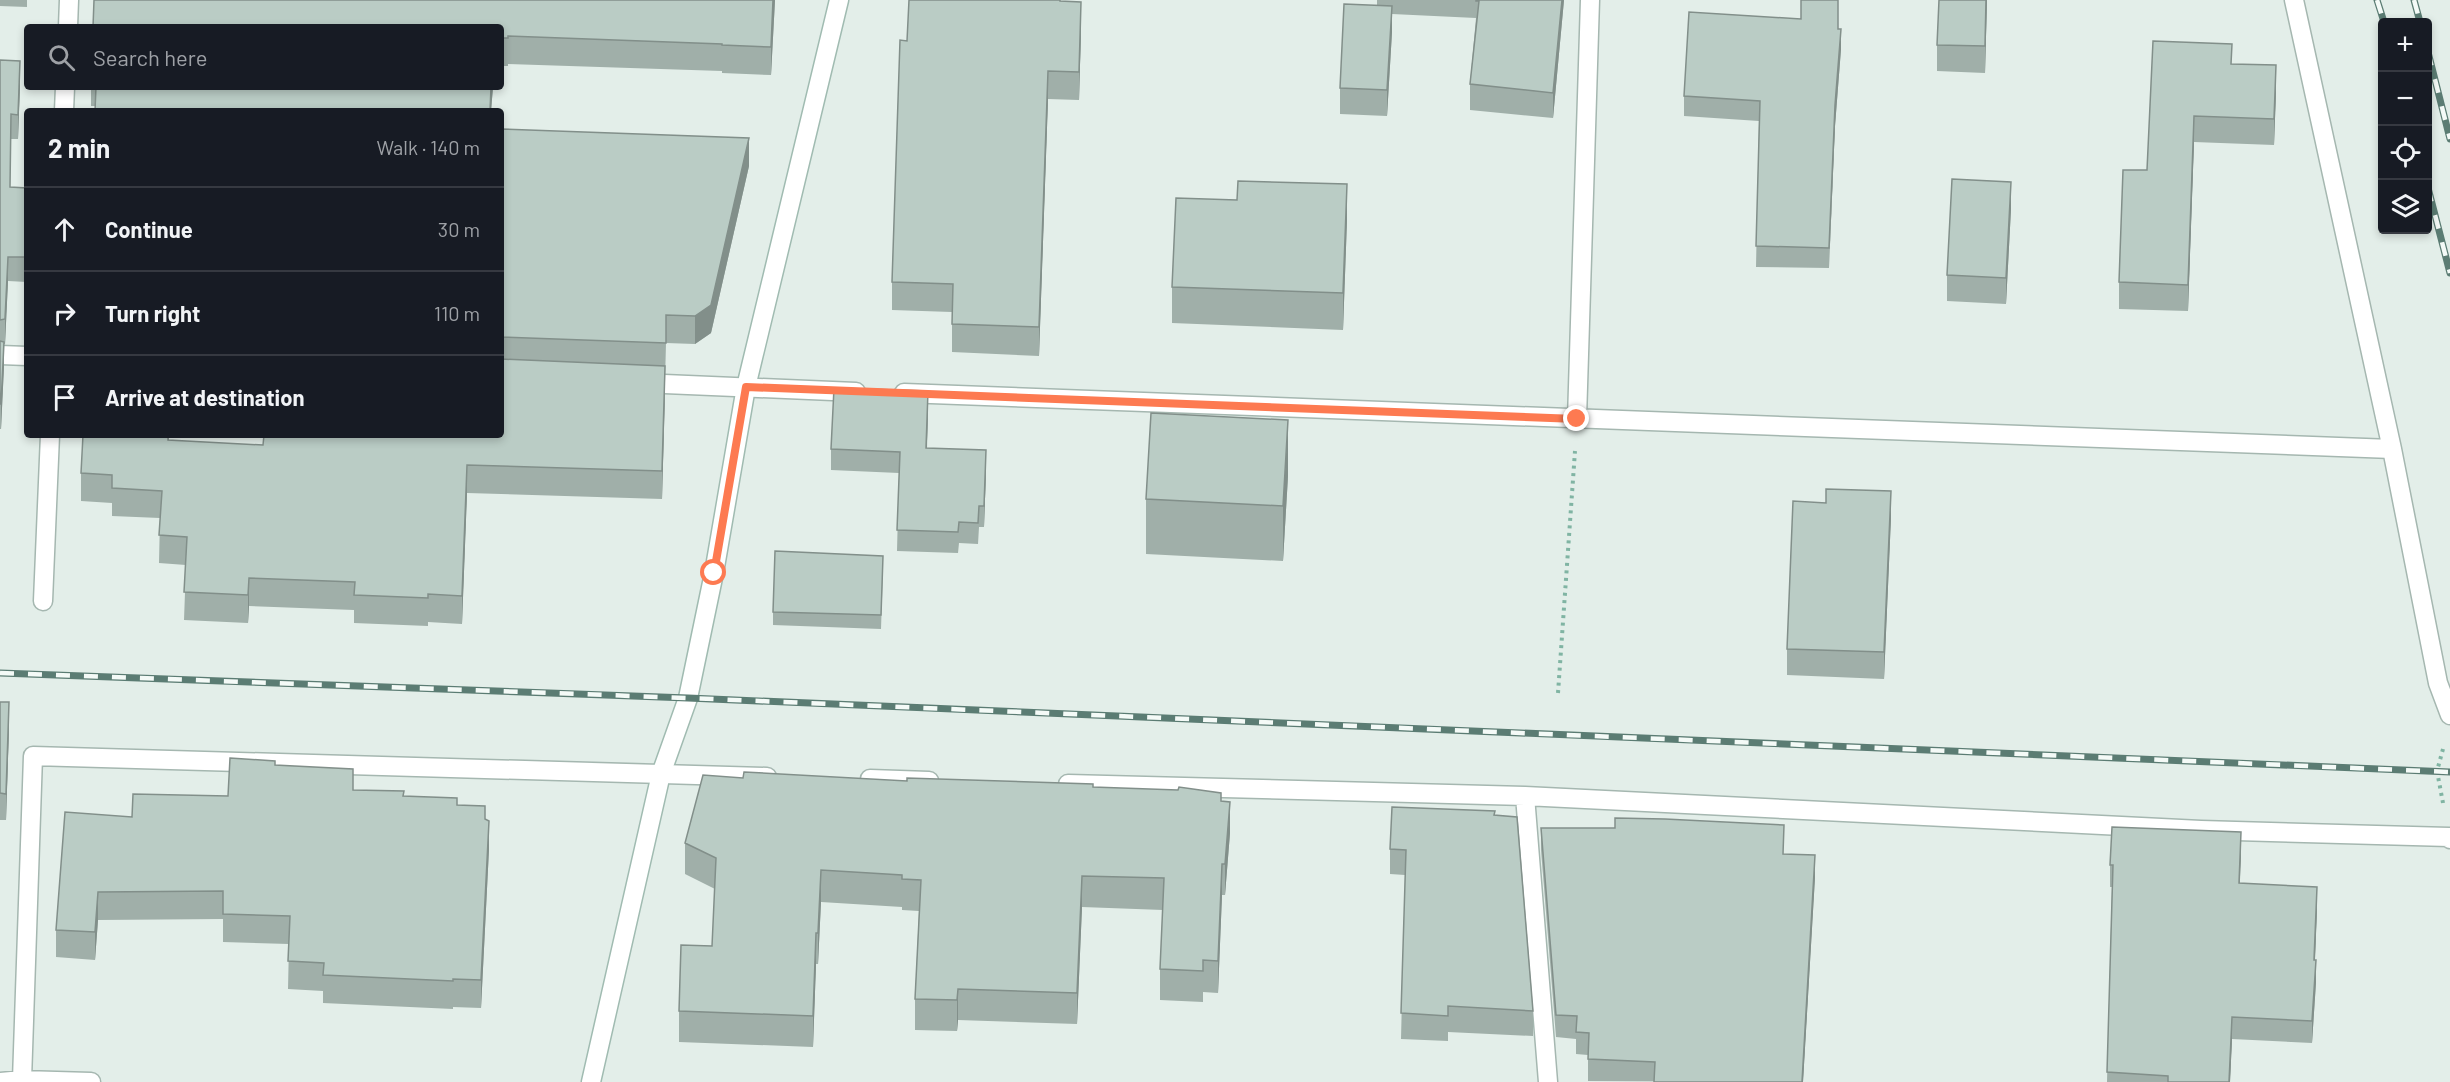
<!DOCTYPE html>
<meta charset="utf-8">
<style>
body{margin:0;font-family:Barlow,sans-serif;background:#242831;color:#f1f3f6}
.controls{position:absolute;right:18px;top:18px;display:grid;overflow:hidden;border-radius:6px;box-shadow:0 3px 9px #0003}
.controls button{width:54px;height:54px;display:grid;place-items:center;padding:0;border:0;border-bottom:2px solid #363941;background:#171b24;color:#f1f3f6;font:30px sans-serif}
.stop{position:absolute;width:18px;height:18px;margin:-14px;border:4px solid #fd7a51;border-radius:50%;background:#fff}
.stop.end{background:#fd7a51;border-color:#fff;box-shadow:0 2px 6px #0008}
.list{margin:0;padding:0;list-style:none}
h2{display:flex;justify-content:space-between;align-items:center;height:78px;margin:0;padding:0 24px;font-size:26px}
h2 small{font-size:20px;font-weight:400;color:#9ea1a6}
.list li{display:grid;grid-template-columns:39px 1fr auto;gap:18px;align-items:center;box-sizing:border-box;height:84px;padding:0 24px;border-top:2px solid #363941}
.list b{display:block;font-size:22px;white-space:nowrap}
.list em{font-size:20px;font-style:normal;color:#9ea1a6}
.icon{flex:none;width:33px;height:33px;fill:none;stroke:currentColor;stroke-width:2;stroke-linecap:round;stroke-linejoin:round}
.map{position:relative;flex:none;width:2450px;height:1082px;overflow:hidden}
.search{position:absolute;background:#171b24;box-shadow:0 3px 9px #0003;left:24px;top:24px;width:480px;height:66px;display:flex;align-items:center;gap:15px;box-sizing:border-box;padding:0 21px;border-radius:6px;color:#9ea1a6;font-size:22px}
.panel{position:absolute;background:#171b24;box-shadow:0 3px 9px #0003;left:24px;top:108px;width:480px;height:330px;border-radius:6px}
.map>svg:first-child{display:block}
</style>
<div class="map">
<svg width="2450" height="1082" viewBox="0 0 2450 1082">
<rect width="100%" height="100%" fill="#e3eee9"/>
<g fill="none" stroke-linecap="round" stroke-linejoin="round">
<defs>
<path id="street" d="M 2294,0 L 2392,449 L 2438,683 L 2450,715
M 68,27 L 69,0
M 64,111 L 65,87
M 0,355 L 27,356
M 641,383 L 856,392
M 904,393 L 2392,449
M 1577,419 L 1590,0
M 43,601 L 50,435
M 870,779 L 929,781
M 1068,784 L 1525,796 L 2201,830 L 2449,837 L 2450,839
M 1525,796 L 1548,1082
M 22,1080 L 33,756 L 767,777
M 0,1082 L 22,1080 L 91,1082"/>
<path id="secondary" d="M 591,1082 L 661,774 L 688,698 L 714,573 L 746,387 L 839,0"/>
</defs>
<!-- street casing -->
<use href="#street" stroke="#a5b7b0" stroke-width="21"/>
<!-- secondary casing -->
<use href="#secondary" stroke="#a0bbb1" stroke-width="21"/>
<!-- path -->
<path stroke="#80b4a3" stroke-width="4" stroke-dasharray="3 4.5" stroke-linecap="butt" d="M 1558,693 L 1575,451
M 2443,749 L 2437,771 L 2443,803"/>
<!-- street -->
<use href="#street" stroke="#fff" stroke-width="18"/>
<!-- secondary -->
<use href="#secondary" stroke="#fff" stroke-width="18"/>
<defs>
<path id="rail" d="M 2377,0 L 2384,22
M 2414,0 L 2420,22
M 2428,52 L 2450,139
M 2428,188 L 2450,273
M 0,673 L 688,698 L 2450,772"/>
</defs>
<!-- rail casing -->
<use href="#rail" stroke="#5b7c73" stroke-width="7"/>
<!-- rail -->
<use href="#rail" stroke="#f4faf7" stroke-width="4.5" stroke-dasharray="14" stroke-linecap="butt"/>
</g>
<!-- wall -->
<path fill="#a0afa9" d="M 0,0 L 27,0 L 27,7 L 0,6 Z
M 775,0 L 771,75 L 722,73 L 722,71 L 508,64 L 508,66 L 501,66 L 501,27 Z
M 1377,0 L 1564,0 L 1553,118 L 1470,110 L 1470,84 L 1476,18 L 1392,14 L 1392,32 L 1387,116 L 1340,114 L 1340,88 L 1377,5 Z
M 1987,0 L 1985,73 L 1937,71 L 1937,45 Z
M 1061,1 L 1081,30 L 1079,100 L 1048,99 L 1039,356 L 952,352 L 952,312 L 892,310 L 892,282 L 907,41 Z
M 1838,29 L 1841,49 L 1835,126 L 1829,268 L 1756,267 L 1759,121 L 1684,116 L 1684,96 Z
M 0,60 L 20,85 L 18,139 L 11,139 L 10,187 L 27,188 L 27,282 L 8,281 L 5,344 L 4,344 L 4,366 L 1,429 L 0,429 Z
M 2232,64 L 2276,92 L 2274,145 L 2194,142 L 2188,311 L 2119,309 L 2119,282 L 2147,170 Z
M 91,87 L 493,87 L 491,111 L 95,111 L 95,106 L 91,106 Z
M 501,129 L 749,166 L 711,333 L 695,344 L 666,343 L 662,499 L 467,493 L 462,624 L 428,622 L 428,626 L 354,623 L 354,610 L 249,606 L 248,623 L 184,620 L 186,565 L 159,563 L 160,518 L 112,516 L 112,503 L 81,501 L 81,473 L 169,435 L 169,441 L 263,445 L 501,435 Z
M 2011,209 L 2006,304 L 1947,301 L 1947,275 Z
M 1347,220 L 1343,330 L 1172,323 L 1172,287 Z
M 928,412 L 927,449 L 986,471 L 984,527 L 979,527 L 978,544 L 959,543 L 958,553 L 897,551 L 899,473 L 831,470 L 831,449 Z
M 1288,476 L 1283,561 L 1146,554 L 1146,499 Z
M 1891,517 L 1884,679 L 1787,675 L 1787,649 Z
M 883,569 L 881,629 L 773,625 L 773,612 Z
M 0,702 L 9,728 L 6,820 L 0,820 Z
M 275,765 L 353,790 L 404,796 L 457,805 L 485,819 L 489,849 L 481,1008 L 453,1007 L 453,1009 L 323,1003 L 323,991 L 288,989 L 289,944 L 223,942 L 223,919 L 98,920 L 95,960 L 56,957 L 56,930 L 132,817 L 228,796 Z
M 743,778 L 907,781 L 1093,787 L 1221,801 L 1230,833 L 1225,895 L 1222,895 L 1218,993 L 1203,992 L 1203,1002 L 1160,1000 L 1160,969 L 1163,910 L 1082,907 L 1077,1024 L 958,1020 L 957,1031 L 915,1030 L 915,999 L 919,911 L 902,910 L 902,907 L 821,902 L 818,964 L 816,964 L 813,1047 L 679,1042 L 679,1011 L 712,946 L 715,889 L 685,874 L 685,843 Z
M 1495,815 L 1533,1011 L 1533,1036 L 1448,1032 L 1448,1041 L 1401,1039 L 1405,875 L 1390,874 L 1390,849 Z
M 1541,828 L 1783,854 L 1815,877 L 1803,1082 L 1588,1081 L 1588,1055 L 1576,1054 L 1576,1039 L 1556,1037 L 1541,850 Z
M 2241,854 L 2239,883 L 2317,909 L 2315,960 L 2316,982 L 2312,1043 L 2232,1039 L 2230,1082 L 2107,1082 L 2112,887 L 2110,887 L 2110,865 Z"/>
<!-- shaded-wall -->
<path fill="#828f8a" d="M 773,0 L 775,0 L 771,75 L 771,47 Z
M 1562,0 L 1564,0 L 1553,118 L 1553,93 Z
M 1986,0 L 1987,0 L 1985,73 L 1985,46 Z
M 1081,2 L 1081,30 L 1079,100 L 1079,72 Z
M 1392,6 L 1392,32 L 1387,116 L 1387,90 Z
M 1841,29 L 1841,49 L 1835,126 L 1829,268 L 1835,105 Z
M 20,61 L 20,85 L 18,139 L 18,115 Z
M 2276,65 L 2276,92 L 2274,145 L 2274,119 Z
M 1048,71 L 1048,99 L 1039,356 L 1039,327 Z
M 491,87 L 493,87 L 491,111 L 490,111 Z
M 2194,116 L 2194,142 L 2188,311 L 2188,285 Z
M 749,138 L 749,166 L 711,333 L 695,344 L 695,316 Z
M 2011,182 L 2011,209 L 2006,304 L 2006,278 Z
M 1347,184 L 1347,220 L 1343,330 L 1343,293 Z
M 8,257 L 8,281 L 5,344 L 5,319 Z
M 4,342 L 4,366 L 1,429 L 1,404 Z
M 665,366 L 665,394 L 662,499 L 662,471 Z
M 928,391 L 928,412 L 926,470 L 926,448 Z
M 1288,420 L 1288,476 L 1283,561 L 1283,506 Z
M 986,450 L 986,471 L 984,527 L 984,506 Z
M 467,465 L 467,493 L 462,624 L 462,596 Z
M 1891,491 L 1891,517 L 1884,679 L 1884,652 Z
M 249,578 L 249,606 L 248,623 L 248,595 Z
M 9,702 L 9,728 L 6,820 L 6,794 Z
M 1230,802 L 1230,833 L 1225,895 L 1225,864 Z
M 489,821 L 489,849 L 481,1008 L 481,980 Z
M 2241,832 L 2241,854 L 2239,905 L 2239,883 Z
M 1815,855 L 1815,877 L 1803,1082 L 1802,1082 Z
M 1222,864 L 1222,895 L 1218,993 L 1218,961 Z
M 821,870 L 821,902 L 818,964 L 818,933 Z
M 1082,876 L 1082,907 L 1077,1024 L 1077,993 Z
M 2317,887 L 2317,909 L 2314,982 L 2314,960 Z
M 98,892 L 98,920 L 95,960 L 95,932 Z
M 816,933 L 816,964 L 813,1047 L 813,1016 Z
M 2316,960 L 2316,982 L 2312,1043 L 2312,1021 Z
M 958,989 L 958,1020 L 957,1031 L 957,1000 Z
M 2232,1017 L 2232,1039 L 2230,1082 L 2229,1082 Z"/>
<!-- building -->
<path fill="#baccc5" stroke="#828f8a" stroke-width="1.5" d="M 94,0 L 773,0 L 771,47 L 722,45 L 722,44 L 508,36 L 508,38 L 501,38 L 501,27 L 93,27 Z
M 909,0 L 1060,0 L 1060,1 L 1081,2 L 1079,72 L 1048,71 L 1039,327 L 952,324 L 953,284 L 892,282 L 900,40 L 907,41 Z
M 1476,0 L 1562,0 L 1553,93 L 1470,84 L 1479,1 L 1476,1 Z
M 1801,0 L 1838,0 L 1838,29 L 1841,29 L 1835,105 L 1829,248 L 1756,246 L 1760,101 L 1684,96 L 1689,12 L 1801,19 Z
M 1939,0 L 1986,0 L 1985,46 L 1937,45 Z
M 1344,4 L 1392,6 L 1387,90 L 1340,88 Z
M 2153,41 L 2232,44 L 2231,64 L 2276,65 L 2274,119 L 2194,116 L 2188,285 L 2119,282 L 2123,170 L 2147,170 Z
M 0,60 L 20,61 L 18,115 L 11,114 L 10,187 L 27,188 L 27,257 L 8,257 L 5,319 L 0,320 Z
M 96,87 L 491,87 L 490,111 L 95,111 Z
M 501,129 L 749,138 L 711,305 L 695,316 L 666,315 L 666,343 L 501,337 Z
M 1952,179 L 2011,182 L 2006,278 L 1947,275 Z
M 1238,181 L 1347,184 L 1343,293 L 1172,287 L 1176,198 L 1237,200 Z
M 0,341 L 4,342 L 1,404 L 0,404 Z
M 501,359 L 665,366 L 662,471 L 467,465 L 462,596 L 428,594 L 428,598 L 354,595 L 355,582 L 249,578 L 248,595 L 184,592 L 187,537 L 159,535 L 162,491 L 112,488 L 112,475 L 81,473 L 83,435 L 168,435 L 168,440 L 263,445 L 264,435 L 501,435 Z
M 834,388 L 928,391 L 926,448 L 986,450 L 984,506 L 979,506 L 978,523 L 959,522 L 958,532 L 897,530 L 900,452 L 831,449 Z
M 1151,413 L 1288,420 L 1283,506 L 1146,499 Z
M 1826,489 L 1891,491 L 1884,652 L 1787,649 L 1793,501 L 1826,503 Z
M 775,551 L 883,556 L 881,615 L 773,612 Z
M 0,702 L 9,702 L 6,794 L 0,793 Z
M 230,758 L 275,761 L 275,765 L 353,769 L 353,790 L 404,791 L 403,796 L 457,798 L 457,805 L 485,806 L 485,819 L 489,821 L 481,980 L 453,979 L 453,981 L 323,975 L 324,963 L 288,961 L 290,916 L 223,914 L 223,891 L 98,892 L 95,932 L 56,930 L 65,812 L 132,817 L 133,794 L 228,796 Z
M 744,772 L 907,781 L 907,778 L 1093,784 L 1093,787 L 1178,790 L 1179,787 L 1221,793 L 1221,801 L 1230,802 L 1225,864 L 1222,864 L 1218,961 L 1203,960 L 1203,971 L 1160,969 L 1164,878 L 1082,876 L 1077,993 L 958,989 L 957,1000 L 915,999 L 921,880 L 902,879 L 902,875 L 821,870 L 818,933 L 816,933 L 813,1016 L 679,1011 L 681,945 L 712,946 L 716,858 L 685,843 L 703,775 L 743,778 Z
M 1392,807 L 1495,811 L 1494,815 L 1517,817 L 1533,1011 L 1448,1006 L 1448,1016 L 1401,1013 L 1406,850 L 1390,849 Z
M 1615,818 L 1665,819 L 1784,825 L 1783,854 L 1815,855 L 1802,1082 L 1654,1082 L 1655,1062 L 1588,1059 L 1589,1033 L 1576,1032 L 1577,1016 L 1556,1015 L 1541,828 L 1615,828 Z
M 2112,827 L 2241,832 L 2239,883 L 2317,887 L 2314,960 L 2316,960 L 2312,1021 L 2232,1017 L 2229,1082 L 2168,1082 L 2168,1076 L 2107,1072 L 2113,865 L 2110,865 Z"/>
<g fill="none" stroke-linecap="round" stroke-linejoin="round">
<!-- route -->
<path stroke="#fd7a51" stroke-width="8" d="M 714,573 L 746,387 L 1577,419"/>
</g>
</svg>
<div class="controls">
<button>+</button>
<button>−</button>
<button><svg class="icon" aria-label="locate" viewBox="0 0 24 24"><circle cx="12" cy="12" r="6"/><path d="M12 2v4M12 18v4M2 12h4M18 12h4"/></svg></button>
<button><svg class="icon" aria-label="layers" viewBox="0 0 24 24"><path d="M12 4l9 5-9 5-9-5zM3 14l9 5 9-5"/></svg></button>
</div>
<div class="stop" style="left:714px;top:573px"></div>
<div class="stop end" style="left:1577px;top:419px"></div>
<div class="search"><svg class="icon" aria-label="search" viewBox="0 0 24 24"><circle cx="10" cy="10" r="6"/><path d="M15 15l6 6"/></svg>Search here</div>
<section class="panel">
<h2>2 min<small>Walk · 140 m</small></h2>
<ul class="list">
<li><svg class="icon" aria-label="ahead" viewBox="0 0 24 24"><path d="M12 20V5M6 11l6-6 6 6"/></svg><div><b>Continue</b></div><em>30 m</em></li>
<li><svg class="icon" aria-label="right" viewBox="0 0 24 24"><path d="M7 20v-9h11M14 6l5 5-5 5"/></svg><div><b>Turn right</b></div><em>110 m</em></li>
<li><svg class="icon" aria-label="arrive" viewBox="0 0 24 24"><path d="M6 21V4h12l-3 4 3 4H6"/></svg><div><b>Arrive at destination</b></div></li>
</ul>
</section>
</div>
